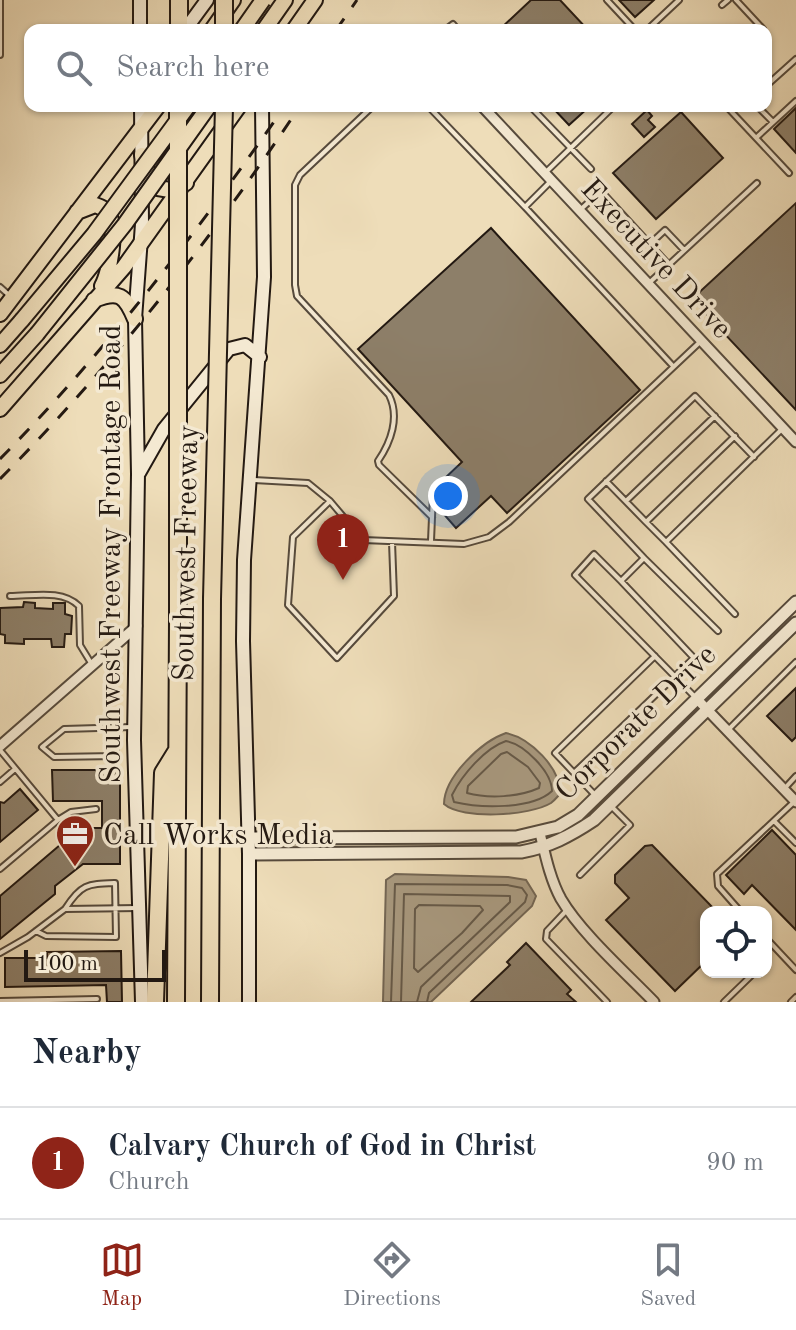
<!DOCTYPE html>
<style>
body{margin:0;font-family:"Old Standard TT",serif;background:#f2f2f3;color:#1f2937}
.controls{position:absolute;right:24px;bottom:24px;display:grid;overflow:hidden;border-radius:16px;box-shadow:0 2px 6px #0004}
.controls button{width:72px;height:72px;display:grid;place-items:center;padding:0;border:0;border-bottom:2px solid #e0e1e3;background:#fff;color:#1f2937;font:40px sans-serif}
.scale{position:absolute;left:24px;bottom:20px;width:142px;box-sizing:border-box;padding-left:8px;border:4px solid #231912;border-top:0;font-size:22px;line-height:28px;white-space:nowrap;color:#231912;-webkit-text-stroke:6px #f4e9d2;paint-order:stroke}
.you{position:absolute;left:448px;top:496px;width:28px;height:28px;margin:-20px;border:6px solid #fff;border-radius:50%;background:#1a73e8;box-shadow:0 0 0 12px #1a73e833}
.badge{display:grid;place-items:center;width:52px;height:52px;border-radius:50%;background:#8f2418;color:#fff;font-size:26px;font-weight:700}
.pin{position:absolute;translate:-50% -66px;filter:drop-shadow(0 2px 4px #0008)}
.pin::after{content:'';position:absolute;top:42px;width:28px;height:24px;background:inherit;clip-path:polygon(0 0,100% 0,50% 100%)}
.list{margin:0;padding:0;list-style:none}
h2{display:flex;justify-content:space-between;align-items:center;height:104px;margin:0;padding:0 32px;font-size:34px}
h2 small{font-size:26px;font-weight:400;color:#747a83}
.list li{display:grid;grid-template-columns:52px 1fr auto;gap:24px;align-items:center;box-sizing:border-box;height:112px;padding:0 32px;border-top:2px solid #e0e1e3}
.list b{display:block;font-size:30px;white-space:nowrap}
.list p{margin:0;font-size:26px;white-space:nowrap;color:#747a83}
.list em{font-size:26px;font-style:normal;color:#747a83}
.icon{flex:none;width:44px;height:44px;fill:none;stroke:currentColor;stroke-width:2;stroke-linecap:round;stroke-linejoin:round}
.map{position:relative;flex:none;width:796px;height:1002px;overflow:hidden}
.search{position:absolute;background:#fff;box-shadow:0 2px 6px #0004;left:24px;right:24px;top:24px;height:88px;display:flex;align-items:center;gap:20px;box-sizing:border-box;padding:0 28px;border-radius:16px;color:#747a83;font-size:30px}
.sheet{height:216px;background:#fff}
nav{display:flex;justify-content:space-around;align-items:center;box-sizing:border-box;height:112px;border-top:2px solid #e0e1e3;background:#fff;font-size:22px;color:#747a83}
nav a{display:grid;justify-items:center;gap:4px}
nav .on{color:#8f2418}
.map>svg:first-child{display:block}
</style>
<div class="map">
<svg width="796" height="1002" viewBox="0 0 796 1002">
<rect width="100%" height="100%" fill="#eeddb9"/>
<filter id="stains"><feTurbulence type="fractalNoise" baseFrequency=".0025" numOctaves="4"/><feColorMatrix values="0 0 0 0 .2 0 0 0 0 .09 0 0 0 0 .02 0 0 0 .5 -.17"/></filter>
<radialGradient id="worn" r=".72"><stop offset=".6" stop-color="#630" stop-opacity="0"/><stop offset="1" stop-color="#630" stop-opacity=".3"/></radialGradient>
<!-- water -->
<path fill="#a99a80" stroke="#736654" stroke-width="2" d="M 506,733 C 530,738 561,768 560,794 C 557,797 555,800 551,803 C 530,816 462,820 444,804 C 444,777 482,741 506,733 Z
M 395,874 L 508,877 L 526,880 L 536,896 L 532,906 L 431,1002 L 383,1002 L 386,880 Z"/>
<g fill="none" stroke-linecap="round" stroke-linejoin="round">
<!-- shore -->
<path stroke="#665a49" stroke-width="2" d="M 506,741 C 524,744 552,772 552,791 C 532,810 479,808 454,802 L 452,795 C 462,775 485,748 506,741 Z
M 507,752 L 528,767 L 540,783 L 539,788 C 519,797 489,799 467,793 L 468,786 L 501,754 Z
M 419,905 L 480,906 L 483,910 L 462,933 L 418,972 L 414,968 L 415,909 Z
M 391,1002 L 395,884 L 507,885 L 522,888 L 527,895 L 525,902 L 429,993 L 427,1002
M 401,1002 L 404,894 L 510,896 L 510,902 L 421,987 L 417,1002"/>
</g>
<!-- building -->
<path fill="#8d7f69" stroke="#231912" stroke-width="2" d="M 531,0 L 560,0 L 588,30 L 499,30 Z
M 619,0 L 654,0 L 635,17 Z
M 551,106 L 590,106 L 569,125 Z
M 796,108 L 796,153 L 774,129 Z
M 647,110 L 652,116 L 648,120 L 655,127 L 644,137 L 632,124 Z
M 681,112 L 723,158 L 656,219 L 613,173 Z
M 796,203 L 796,410 L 692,299 Z
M 491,228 L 640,390 L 507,513 L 491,496 L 456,528 L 441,511 L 443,480 L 462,462 L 358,349 Z
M 24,602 L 35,603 L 35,608 L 53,609 L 53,603 L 65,603 L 65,614 L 72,616 L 71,634 L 65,634 L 64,647 L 52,647 L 51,639 L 24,639 L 24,644 L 5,643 L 5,635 L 0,634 L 0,608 L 23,607 Z
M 796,688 L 796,737 L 792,741 L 767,716 Z
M 52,770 L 120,770 L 120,864 L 83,864 L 55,886 L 55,894 L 0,939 L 0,896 L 80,828 L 102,828 L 102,801 L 53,801 Z
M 20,789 L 38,810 L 0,842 L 0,802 L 4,803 Z
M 772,830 L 796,855 L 796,930 L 752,885 L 744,894 L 726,875 Z
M 652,845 L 717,912 L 706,912 L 706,961 L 675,991 L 606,920 L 629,898 L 615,883 L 615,875 L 645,846 Z
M 526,943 L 571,990 L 567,994 L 576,1002 L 471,1002 L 510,965 L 507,962 Z
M 121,951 L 122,1002 L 107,1002 L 106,985 L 5,987 L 5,958 L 47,958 L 47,952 Z"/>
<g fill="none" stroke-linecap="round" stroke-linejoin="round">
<defs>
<path id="service" d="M 607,0 L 635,30
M 736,0 L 763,29
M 722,5 L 728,0
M 445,30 L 453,24 L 458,30
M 647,30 L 679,0
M 0,55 L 0,0
M 766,86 L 796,59
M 373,106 L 300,175 L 295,185 L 295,285 L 297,296 L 389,395 C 400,417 391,442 378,461 L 379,465 L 432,517
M 428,106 L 525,207
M 530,106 L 591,169
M 730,106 L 728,108 L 789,173
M 757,106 L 773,122
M 757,137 L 796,101
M 547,171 L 614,106
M 550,182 L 525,207 L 673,366
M 580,210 L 601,191 L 669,265
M 650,244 L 665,230 L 684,250
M 648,284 L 757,183
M 0,287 L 10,296
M 253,480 L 308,483 L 330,501 L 363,540 L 464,544 L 489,537 L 509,522 L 701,341
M 606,481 L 646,522
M 330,501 L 293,537 L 288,605 L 337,658 L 394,596 L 392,542
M 626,501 L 715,416
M 431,541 L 433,494
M 665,541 L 646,522 L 735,436
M 644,558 L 588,499 L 695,396 L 754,457
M 621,581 L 694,658 L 574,773 L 555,753 L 655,656
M 10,596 C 33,596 62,589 79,606 L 80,645 L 91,663
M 735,614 L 666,542 L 782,429
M 694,696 L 575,575 L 594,554 L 621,581 L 644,558 L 718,631
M 116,727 L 116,756 L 54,757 L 42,747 L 64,729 L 132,727
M 727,731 L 796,662
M 0,750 L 58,820 L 0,869
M 574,773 L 594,794
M 0,782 L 15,769
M 785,788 L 796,776
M 58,820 L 71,812 L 96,809
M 774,821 L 796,843
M 580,875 L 630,825 L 611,806
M 567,910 L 547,931 L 546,939 L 607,1002
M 741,912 L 718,886 L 717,874 L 795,801
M 36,931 L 46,936 L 116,937 L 115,883 C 87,884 81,884 65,909
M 766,938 L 796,970
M 0,953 L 28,937 L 65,909 L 138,908
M 0,1001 L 97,999
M 724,1002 L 755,972
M 791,1002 L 796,997"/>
<path id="minor" d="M 482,106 L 796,442
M 696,698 L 796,802
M 0,746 L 137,626
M 540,833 C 545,854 550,879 561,899 C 581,933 626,973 654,1002"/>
<path id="tertiary" d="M 249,838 L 516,837 L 558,827 L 578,815 L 796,602
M 249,854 L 521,852 C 549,847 570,836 594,820 L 796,623"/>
<path id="secondary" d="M 140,0 L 140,30
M 185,30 L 207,0
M 141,106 L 142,224 L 135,319 L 138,474 L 134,740 L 142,1002
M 139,473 L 164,429 L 229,349 L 245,345 L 260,357
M 249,1002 L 249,854 L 243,641 L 244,560 L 264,277 L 262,106"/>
<path id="trunk" d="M 212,30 L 233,0
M 264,30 L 285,0
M 294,30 L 315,0
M 142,155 L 149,176 L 158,188 L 170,190 L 186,183
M 77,212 L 95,205 C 98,206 104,208 106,211 C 119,223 110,272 102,286
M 94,300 C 119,290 125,295 135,319
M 0,314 L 158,106
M 0,345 L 22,320
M 0,375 L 37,334
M 0,409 L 124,267 L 239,106"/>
<path id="motorway" d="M 179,30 L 179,0
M 155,1002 L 163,773 L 176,752
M 176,1002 L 178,620
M 210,1002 L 212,599"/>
</defs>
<!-- service casing -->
<use href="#service" stroke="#564a3c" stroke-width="8"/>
<!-- minor casing -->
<use href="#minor" stroke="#564a3c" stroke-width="13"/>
<!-- tertiary casing -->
<use href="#tertiary" stroke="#564a3c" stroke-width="15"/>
<!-- secondary casing -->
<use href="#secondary" stroke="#231912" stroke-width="16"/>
<!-- trunk casing -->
<use href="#trunk" stroke="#231912" stroke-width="18"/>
<!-- motorway casing -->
<use href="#motorway" stroke="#231912" stroke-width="20"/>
<!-- service -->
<use href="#service" stroke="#f4e9d2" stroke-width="4"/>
<!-- minor -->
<use href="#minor" stroke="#f4e9d2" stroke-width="9"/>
<!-- tertiary -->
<use href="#tertiary" stroke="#f4e9d2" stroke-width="11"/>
<!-- secondary -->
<use href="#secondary" stroke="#f4e9d2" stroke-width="12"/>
<!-- trunk -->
<use href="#trunk" stroke="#eeddb9" stroke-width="14"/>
<!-- motorway -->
<use href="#motorway" stroke="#eeddb9" stroke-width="16"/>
<!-- rail -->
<path stroke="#231912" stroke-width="3" stroke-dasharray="14 14" stroke-linecap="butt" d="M 336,30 L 357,0
M 0,459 C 107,350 198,231 285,106
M 0,479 C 113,365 211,240 300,106"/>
<defs>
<path id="trunk-bridge" d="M 242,30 L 263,0
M 22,320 L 94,234 L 188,106
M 37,334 L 125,224 L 209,106"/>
<path id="motorway-bridge" d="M 224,0 L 224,30
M 212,599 L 224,106
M 178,620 L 178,106"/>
</defs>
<!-- trunk-bridge casing -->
<use href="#trunk-bridge" stroke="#231912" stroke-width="18" stroke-linecap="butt"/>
<!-- motorway-bridge casing -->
<use href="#motorway-bridge" stroke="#231912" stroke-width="20" stroke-linecap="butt"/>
<!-- trunk-bridge -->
<use href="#trunk-bridge" stroke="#eeddb9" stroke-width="14"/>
<!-- motorway-bridge -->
<use href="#motorway-bridge" stroke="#eeddb9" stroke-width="16"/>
</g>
<!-- icons -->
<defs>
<symbol id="office-pin" viewBox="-11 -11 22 30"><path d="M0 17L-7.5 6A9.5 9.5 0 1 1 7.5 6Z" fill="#8f2418" stroke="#f4e9d2"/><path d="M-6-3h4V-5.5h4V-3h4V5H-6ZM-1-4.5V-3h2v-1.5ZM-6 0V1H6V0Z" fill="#fff"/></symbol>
</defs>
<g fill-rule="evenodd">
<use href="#office-pin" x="53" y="812" width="44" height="60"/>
</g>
<g text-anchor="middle" stroke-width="7" stroke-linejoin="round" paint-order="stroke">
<!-- street labels -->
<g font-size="30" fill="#231912" stroke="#f4e9d2">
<text transform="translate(657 258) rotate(47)" y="10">Executive Drive</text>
<text transform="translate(185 553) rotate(-89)" y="10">Southwest Freeway</text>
<text transform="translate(110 554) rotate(-90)" y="10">Southwest Freeway Frontage Road</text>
<text transform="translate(635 722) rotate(-44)" y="10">Corporate Drive</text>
</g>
<!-- poi labels -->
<g font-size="30" fill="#231912" stroke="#f4e9d2" text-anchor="start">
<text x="103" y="844">Call Works Media</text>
</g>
</g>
<rect width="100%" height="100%" filter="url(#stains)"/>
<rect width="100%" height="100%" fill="url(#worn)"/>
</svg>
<div class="controls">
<button><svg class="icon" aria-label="locate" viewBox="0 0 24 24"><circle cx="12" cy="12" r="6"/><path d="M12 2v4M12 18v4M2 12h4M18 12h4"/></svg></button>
</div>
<div class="scale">100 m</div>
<div class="you"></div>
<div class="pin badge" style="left:343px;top:580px">1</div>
<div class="search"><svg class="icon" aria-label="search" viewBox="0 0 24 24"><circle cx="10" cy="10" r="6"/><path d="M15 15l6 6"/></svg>Search here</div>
</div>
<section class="sheet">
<h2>Nearby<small></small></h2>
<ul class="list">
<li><span class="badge">1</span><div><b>Calvary Church of God in Christ</b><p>Church</p></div><em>90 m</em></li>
</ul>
</section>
<nav>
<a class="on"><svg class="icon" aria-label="map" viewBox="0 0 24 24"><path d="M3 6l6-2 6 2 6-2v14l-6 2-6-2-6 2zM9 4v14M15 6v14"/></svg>Map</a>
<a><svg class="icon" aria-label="directions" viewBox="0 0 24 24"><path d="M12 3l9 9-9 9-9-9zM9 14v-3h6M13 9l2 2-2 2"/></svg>Directions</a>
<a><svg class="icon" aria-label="saved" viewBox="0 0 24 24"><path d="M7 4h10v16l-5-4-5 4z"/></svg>Saved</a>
</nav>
